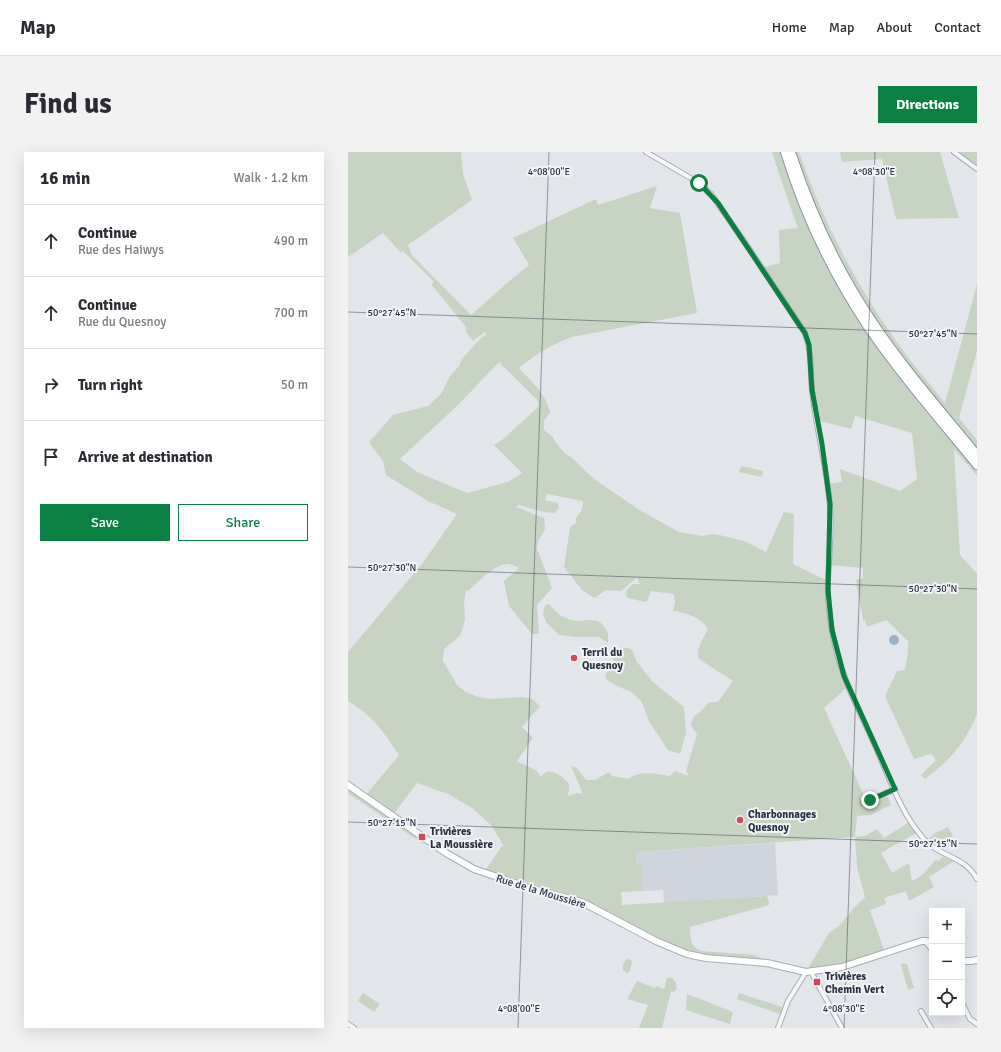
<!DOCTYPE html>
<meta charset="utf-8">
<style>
body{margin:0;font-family:Signika,sans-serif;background:#f2f2f3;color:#2b2b33}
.controls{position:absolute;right:12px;bottom:12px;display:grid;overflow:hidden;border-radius:0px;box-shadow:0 4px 16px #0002}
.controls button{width:36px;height:36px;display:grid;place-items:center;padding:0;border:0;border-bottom:1px solid #e1e1e2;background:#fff;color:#2b2b33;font:20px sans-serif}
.stop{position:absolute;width:12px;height:12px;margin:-9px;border:3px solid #0b8043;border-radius:50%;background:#fff}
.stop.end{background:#0b8043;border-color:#fff;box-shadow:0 1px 4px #0008}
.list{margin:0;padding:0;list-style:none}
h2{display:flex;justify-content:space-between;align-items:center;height:52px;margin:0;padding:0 16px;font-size:17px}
h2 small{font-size:13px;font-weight:400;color:#7c7c81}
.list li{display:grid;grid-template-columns:26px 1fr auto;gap:12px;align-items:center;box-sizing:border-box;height:72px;padding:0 16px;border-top:1px solid #e1e1e2}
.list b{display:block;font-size:15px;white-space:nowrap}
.list p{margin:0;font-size:13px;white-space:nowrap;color:#7c7c81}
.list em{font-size:13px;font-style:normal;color:#7c7c81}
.actions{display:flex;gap:8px;padding:12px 16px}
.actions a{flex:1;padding:9px 0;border:1px solid #0b8043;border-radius:0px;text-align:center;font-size:14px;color:#0b8043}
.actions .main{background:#0b8043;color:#fff}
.icon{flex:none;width:22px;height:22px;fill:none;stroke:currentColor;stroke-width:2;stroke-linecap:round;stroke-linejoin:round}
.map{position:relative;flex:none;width:629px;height:876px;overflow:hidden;border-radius:0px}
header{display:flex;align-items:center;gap:24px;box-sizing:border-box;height:56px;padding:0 20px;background:#fff;border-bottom:1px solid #e1e1e2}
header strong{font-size:19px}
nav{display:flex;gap:22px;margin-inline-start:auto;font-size:14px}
.intro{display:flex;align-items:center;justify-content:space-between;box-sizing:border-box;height:96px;padding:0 24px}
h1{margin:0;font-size:28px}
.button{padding:10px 18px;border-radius:0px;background:#0b8043;color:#fff;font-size:14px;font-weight:700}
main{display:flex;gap:24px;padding:0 24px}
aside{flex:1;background:#fff;border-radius:0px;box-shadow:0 4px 16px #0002}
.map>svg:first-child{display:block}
</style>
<header>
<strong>Map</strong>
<nav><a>Home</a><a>Map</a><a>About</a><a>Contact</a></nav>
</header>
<div class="intro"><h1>Find us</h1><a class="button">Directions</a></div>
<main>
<aside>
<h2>16 min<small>Walk · 1.2 km</small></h2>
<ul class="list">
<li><svg class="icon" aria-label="ahead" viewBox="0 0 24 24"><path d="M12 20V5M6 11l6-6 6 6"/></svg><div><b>Continue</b><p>Rue des Haiwys</p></div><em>490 m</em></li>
<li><svg class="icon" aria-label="ahead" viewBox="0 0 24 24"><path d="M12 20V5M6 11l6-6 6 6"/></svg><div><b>Continue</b><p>Rue du Quesnoy</p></div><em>700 m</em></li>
<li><svg class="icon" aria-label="right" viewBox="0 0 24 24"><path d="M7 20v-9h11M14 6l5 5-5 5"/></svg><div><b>Turn right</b></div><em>50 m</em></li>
<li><svg class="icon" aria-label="arrive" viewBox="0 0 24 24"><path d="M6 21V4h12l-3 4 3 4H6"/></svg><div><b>Arrive at destination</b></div></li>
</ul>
<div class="actions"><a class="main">Save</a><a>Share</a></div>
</aside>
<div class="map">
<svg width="629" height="876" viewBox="0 0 629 876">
<rect width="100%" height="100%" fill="#e2e5ea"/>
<!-- built -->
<path fill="#d0d4dc" d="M 427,691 L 430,743 L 316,751 L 315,738 L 294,739 L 293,714 L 288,714 L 288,700 Z"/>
<!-- green -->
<path fill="#c7d4c3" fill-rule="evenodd" d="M 0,0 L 113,0 L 115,22 L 124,48 L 60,93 L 64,103 L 123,163 L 159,131 L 181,113 L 165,86 L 248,47 L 250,53 L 309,34 L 302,56 L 332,61 L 349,161 L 224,185 C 205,192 186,203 171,216 C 183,229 198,242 202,260 L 196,269 L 196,278 L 204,284 L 208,291 L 217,302 L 223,305 L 246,327 L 293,359 L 331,380 L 354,384 L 366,382 L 376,384 L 396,389 L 418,400 L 436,360 L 446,362 L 445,412 L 480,429 L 484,478 L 501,535 L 495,538 L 495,539 L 476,556 L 517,646 L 516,646 L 520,655 L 522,654 L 521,653 L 535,645 L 540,645 L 543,653 L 523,663 L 509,664 L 507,685 L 517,684 L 529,677 L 536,686 L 563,669 L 570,680 L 533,701 L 544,721 L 561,711 L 564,729 C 574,725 581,716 587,708 L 591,709 L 594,705 L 606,709 L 581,725 L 586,735 L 561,749 L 558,739 L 536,746 L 538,752 L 522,758 L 537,801 L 494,815 L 458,820 L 481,781 L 493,772 L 504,758 L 517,745 L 509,715 L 507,685 L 288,700 L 288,713 L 293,713 L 294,739 L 273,740 L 274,753 L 419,744 L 421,751 L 421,753 L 342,775 C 343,787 341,793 353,799 L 406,803 L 418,808 L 451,816 L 334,801 L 241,753 L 181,736 L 137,719 L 154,694 L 156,695 L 144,674 L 124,656 L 100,642 L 69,631 L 44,664 L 78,687 L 75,692 L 0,641 L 0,633 L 17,644 L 51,603 C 35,579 25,564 0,549 L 0,500 L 74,412 L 109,362 L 80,349 L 38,323 L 35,309 L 23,293 L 22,289 L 45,263 L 80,254 L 93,242 L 102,224 L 111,214 L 114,207 L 131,188 L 139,182 L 137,180 L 125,189 L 119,181 L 118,175 L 83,132 L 86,130 L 54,98 L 53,101 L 35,81 L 0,105 ZM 151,210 L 189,248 L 191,253 L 189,256 L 154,288 L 146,293 L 174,321 L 160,330 L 119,341 L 69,320 L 52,307 L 110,253 ZM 199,342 L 235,349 C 235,357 233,360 228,366 L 228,371 L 222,375 L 216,415 L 234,438 L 246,446 L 258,438 L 273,439 L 289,425 L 292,432 L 285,432 L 279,438 L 278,443 L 280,446 L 297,450 L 299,449 L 303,439 L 326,442 L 327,451 L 325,459 C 338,461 353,465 360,477 C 356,485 347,498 351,507 L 385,529 L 370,550 L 362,550 C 358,552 356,557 352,560 C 345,565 345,564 343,574 L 349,582 L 338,619 L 341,624 L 327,619 L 322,624 C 308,622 292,618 281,627 L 264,624 L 261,620 L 247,628 L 238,628 L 229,616 L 223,614 L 235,642 L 229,641 L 220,644 C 220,640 223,634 220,631 C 214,623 199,613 193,625 L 189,619 L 169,609 L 185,586 L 174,575 L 192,554 L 184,547 L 175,545 L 143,547 L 130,545 L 118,540 L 109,533 L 95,509 L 96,497 L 112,484 L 117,468 L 116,451 L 118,438 L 120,439 C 129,431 147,412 159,412 C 163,412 167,414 171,416 L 156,429 L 161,454 L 184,482 L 191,482 L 189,453 L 204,436 L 189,397 L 190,390 L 197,377 L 196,366 L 168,355 L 171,353 L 196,360 L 207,361 L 211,355 L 210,351 L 197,348 Z
M 424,0 L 435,0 L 460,69 L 629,317 L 629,324 L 606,297 L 612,403 L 629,422 L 629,562 C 616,593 603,607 577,627 L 573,623 L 588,608 L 583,602 L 566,607 L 537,544 L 549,519 L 557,518 L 560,500 L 560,489 L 538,468 L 519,475 L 517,468 L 515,468 L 508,428 L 515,426 L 515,416 L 481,413 L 482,363 L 479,332 L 494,330 L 492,317 L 552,339 L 569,327 L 564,281 L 507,264 L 503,277 L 469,268 L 459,187 L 414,116 L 432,111 L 431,78 L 450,76 L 433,28 Z
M 446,0 L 451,0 C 477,76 517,150 566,213 C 576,226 587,238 597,251 L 629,132 L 629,199 L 611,266 L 629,288 L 629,300 L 557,211 L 510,143 L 470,67 Z
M 492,0 L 592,0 L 611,66 L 548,67 L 534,7 L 494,10 Z
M 605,0 L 629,0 L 629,17 Z
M 393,314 L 415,319 L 414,325 L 391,320 Z
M 201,452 C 209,463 219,469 234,469 C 240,468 248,467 253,471 C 256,474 258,478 260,481 L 260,491 L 251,485 L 230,485 L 211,483 L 198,470 L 195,462 L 197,453 Z
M 276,496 L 280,496 L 284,498 L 289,510 L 305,530 L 336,555 L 338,581 L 332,602 L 320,598 L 302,571 L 293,549 L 283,540 L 269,534 L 259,528 L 257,523 L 266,512 L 265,505 L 267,501 Z
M 600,675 L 605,684 L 584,695 L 578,689 L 587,681 Z
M 281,807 L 284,809 L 282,819 L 279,821 L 275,818 L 275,813 L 278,808 Z
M 555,811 L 559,812 L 566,836 L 560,838 L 553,813 Z
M 319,826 L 324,826 C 328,830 329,832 328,838 L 325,840 L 323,839 L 314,876 L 291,876 L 300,853 L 279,847 L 289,829 L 307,836 L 308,834 L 316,837 Z
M 15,841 L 32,852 L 26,860 L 10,849 Z
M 391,841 L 437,856 L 435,863 L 389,847 Z
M 339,842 L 385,860 L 382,872 L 338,858 Z"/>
<!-- water -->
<path fill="#9db1ca" d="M541 488a5 5 0 1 1 10 0a5 5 0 1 1-10 0Z"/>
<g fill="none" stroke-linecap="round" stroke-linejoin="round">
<defs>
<path id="street" d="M 298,0 L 351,31 L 363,42 L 400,95 L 457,181 C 464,199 462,218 464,238 C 468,276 479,315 482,354 C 484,379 481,404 480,429 C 479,453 483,478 489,501 C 498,535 515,566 529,598 C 542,628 553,661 575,686 C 591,705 617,704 629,727
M 606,0 L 629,17
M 515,651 L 547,637
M 577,789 L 584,798
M 463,820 L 494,876
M 614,851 L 622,867 L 629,872
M 573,859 L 583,876
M 0,872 L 6,876
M 430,876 L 440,849 L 458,820"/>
<path id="secondary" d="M 0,633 L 98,701 L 126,717 L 181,736 L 234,750 L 308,789 L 339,802 L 358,806 L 419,811 L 458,820 L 494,815 L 574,789 L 578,789 L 584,792
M 614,809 L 623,809 L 629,808"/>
<path id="highway" d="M 437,0 C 456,62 484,121 520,175 C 553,223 592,268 629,313
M 443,0 C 463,61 490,119 526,172 C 557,218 594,260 629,303"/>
</defs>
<!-- street casing -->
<use href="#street" stroke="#a7acb4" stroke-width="6"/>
<!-- secondary casing -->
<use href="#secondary" stroke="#a7acb4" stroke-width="8"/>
<!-- highway casing -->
<use href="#highway" stroke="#8992a1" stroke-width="10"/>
<!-- street -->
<use href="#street" stroke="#f5f6f8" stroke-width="4"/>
<!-- secondary -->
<use href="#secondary" stroke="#fff" stroke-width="6"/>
<!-- highway -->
<use href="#highway" stroke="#fff" stroke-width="8"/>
</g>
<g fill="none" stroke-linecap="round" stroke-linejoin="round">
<!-- route -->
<path stroke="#0b8043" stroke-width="5" d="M 351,31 L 370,51 L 452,174 L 457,181 L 461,193 L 464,238 L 474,292 L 482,352 L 480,439 L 484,478 L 496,524 L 547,637 L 522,648"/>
</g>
<!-- ticks -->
<path fill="none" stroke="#2a3242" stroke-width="1" stroke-opacity="0.45" d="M 0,160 L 629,182M 0,415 L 629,437M 0,670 L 629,692M 170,876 L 201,0M 496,876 L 527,0"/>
<!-- markers -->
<g fill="#cd4958" stroke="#f2f4f7" stroke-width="1.5">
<circle cx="226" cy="506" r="4"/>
<circle cx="392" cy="668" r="4"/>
<rect x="70" y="681" width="8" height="8" rx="2"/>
<rect x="465" y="826" width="8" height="8" rx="2"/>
</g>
<g text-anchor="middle" stroke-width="4" stroke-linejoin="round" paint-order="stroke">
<!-- poi labels -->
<g font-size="11" font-weight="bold" fill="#2a3242" stroke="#f2f4f7" text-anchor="start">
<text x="234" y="504">Terril du<tspan x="234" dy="13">Quesnoy</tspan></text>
<text x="400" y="666">Charbonnages<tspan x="400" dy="13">Quesnoy</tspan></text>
<text x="82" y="683">Trivières<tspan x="82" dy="13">La Moussière</tspan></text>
<text x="477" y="828">Trivières<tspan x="477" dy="13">Chemin Vert</tspan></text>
</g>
<!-- street labels -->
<g font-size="11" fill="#2a3242" stroke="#f2f4f7">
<text transform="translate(193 739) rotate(17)" y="4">Rue de la Moussière</text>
</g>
</g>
<g font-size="10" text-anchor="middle" fill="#2a3242" stroke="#f2f4f7" stroke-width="4" stroke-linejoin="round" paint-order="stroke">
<text x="201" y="23">4°08'00"E</text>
<text x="526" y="23">4°08'30"E</text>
<text x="44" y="164">50°27'45"N</text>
<text x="585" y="185">50°27'45"N</text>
<text x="44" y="419">50°27'30"N</text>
<text x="585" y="440">50°27'30"N</text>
<text x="44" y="674">50°27'15"N</text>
<text x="585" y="695">50°27'15"N</text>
<text x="171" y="860">4°08'00"E</text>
<text x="496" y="860">4°08'30"E</text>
</g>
</svg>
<div class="controls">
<button>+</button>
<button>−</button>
<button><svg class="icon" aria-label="locate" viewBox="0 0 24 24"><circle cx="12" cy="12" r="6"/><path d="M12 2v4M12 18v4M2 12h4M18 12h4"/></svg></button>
</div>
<div class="stop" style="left:351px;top:31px"></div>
<div class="stop end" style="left:522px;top:648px"></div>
</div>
</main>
